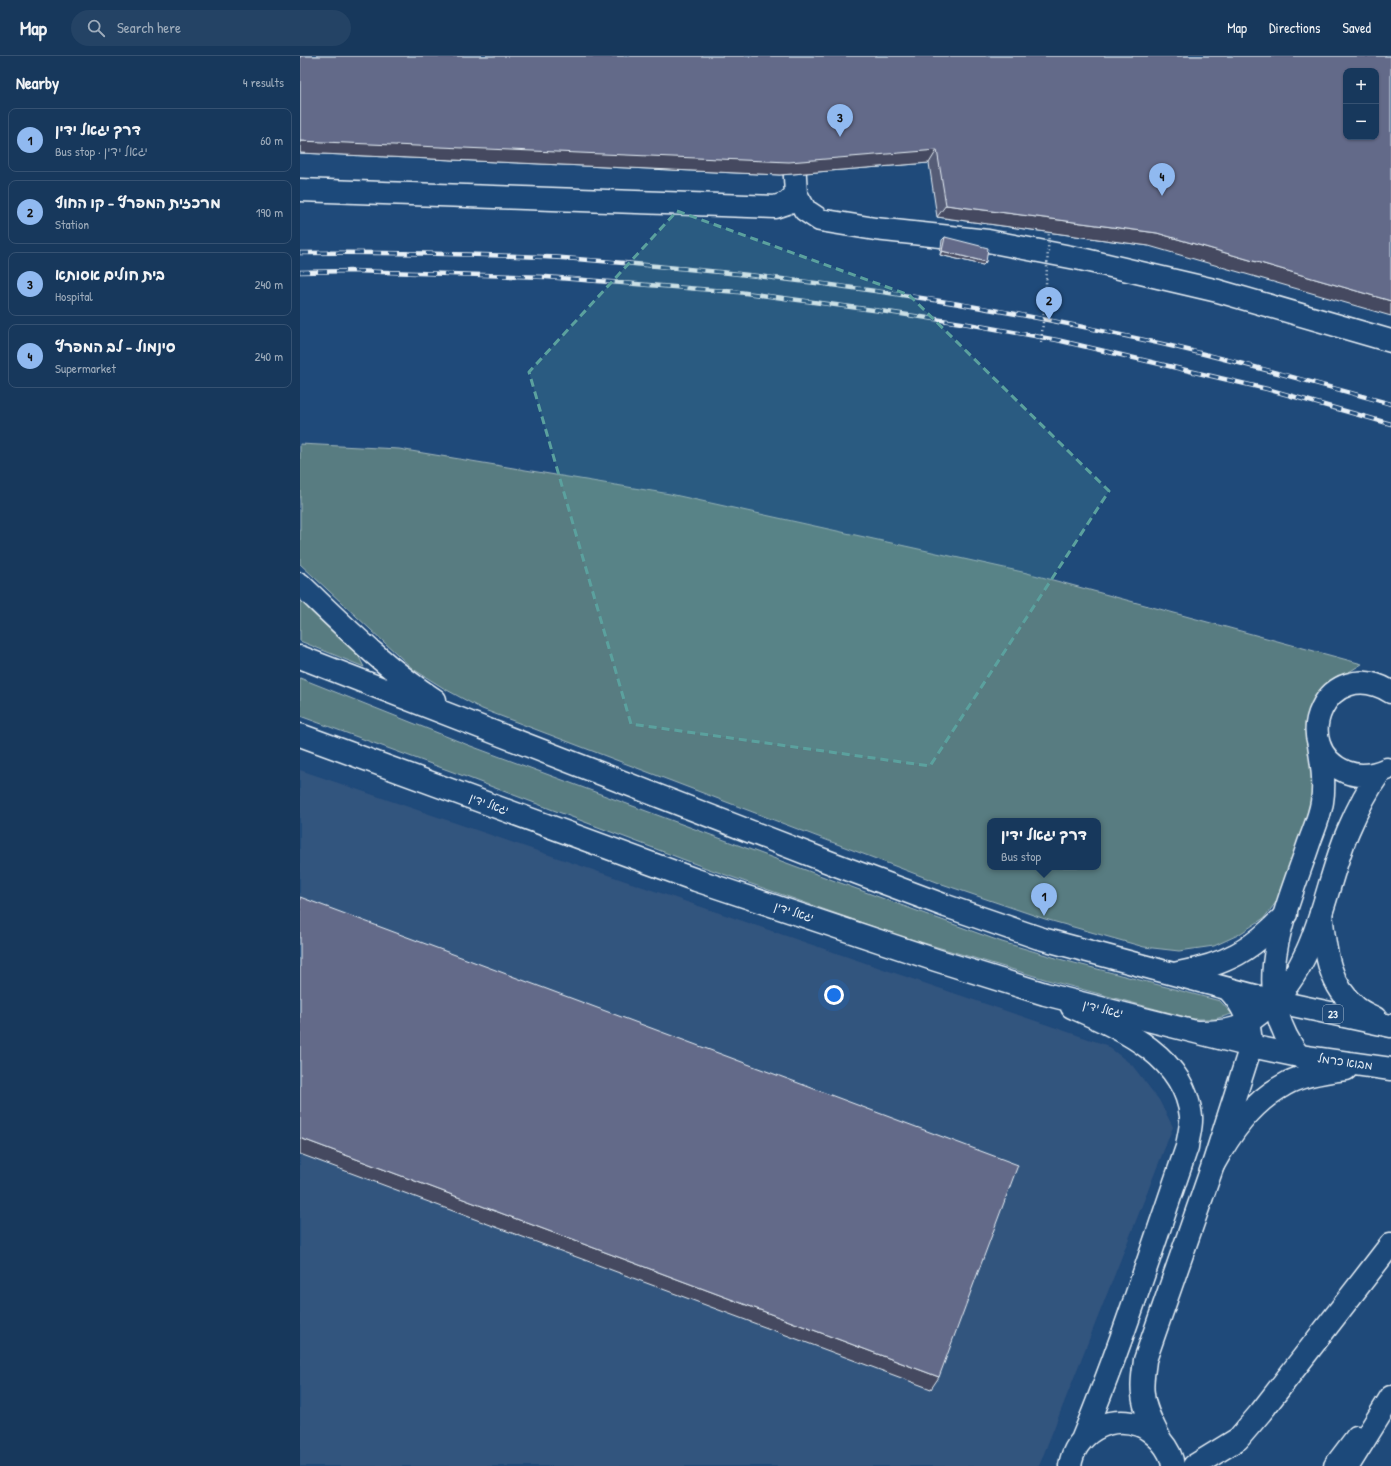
<!DOCTYPE html>
<meta charset="utf-8">
<style>
body{margin:0;font-family:"Patrick Hand","Playpen Sans Hebrew",sans-serif;background:#244365;color:#f1f3f6}
.controls{position:absolute;right:12px;top:12px;display:grid;overflow:hidden;border-radius:8px;box-shadow:0 1px 3px #0004}
.controls button{width:36px;height:36px;display:grid;place-items:center;padding:0;border:0;border-bottom:1px solid #365272;background:#17385c;color:#f1f3f6;font:20px sans-serif}
.you{position:absolute;left:534px;top:939px;width:14px;height:14px;margin:-10px;border:3px solid #fff;border-radius:50%;background:#1a73e8;box-shadow:0 0 0 6px #1a73e833}
.badge{display:grid;place-items:center;width:26px;height:26px;border-radius:50%;background:#90b9f0;color:#111;font-size:13px;font-weight:700}
.pin{position:absolute;translate:-50% -33px;filter:drop-shadow(0 1px 2px #0008)}
.pin::after{content:'';position:absolute;top:21px;width:14px;height:12px;background:inherit;clip-path:polygon(0 0,100% 0,50% 100%)}
.popup{position:absolute;left:687px;top:762px;width:114px;height:52px;box-sizing:border-box;display:grid;place-content:center;border-radius:8px;background:#17385c;filter:drop-shadow(0 1px 3px #0005);font-size:13px;white-space:nowrap;color:#9eacbb}
.popup b{font-size:15px;color:#f1f3f6}
.popup::after{content:'';position:absolute;left:50%;top:100%;margin-left:-8px;border:8px solid transparent;border-top-color:#17385c}
.list{margin:0;padding:0;list-style:none}
h2{display:flex;justify-content:space-between;align-items:center;height:52px;margin:0;padding:0 16px;font-size:17px}
h2 small{font-size:13px;font-weight:400;color:#9eacbb}
.list li{display:grid;grid-template-columns:26px 1fr auto;gap:12px;align-items:center;box-sizing:border-box;height:64px;margin:0 8px 8px;padding:0 8px;border:1px solid #365272;border-radius:8px}
.list b{display:block;font-size:15px;white-space:nowrap}
.list p{margin:0;font-size:13px;white-space:nowrap;color:#9eacbb}
.list em{font-size:13px;font-style:normal;color:#9eacbb}
.icon{flex:none;width:22px;height:22px;fill:none;stroke:currentColor;stroke-width:2;stroke-linecap:round;stroke-linejoin:round}
.map{position:relative;flex:none;width:1091px;height:1410px;overflow:hidden}
header{display:flex;align-items:center;gap:24px;box-sizing:border-box;height:56px;padding:0 20px;background:#17385c;border-bottom:1px solid #365272}
header strong{font-size:19px}
nav{display:flex;gap:22px;margin-inline-start:auto;font-size:14px}
.search{width:280px;height:36px;background:#244365;display:flex;align-items:center;gap:10px;box-sizing:border-box;padding:0 14px;border-radius:22px;color:#9eacbb;font-size:15px}
main{display:flex}
aside{flex:1;background:#17385c}
.map>svg:first-child{display:block}
</style>
<header>
<strong>Map</strong>
<div class="search"><svg class="icon" aria-label="search" viewBox="0 0 24 24"><circle cx="10" cy="10" r="6"/><path d="M15 15l6 6"/></svg>Search here</div>
<nav><a>Map</a><a>Directions</a><a>Saved</a></nav>
</header>
<main>
<aside>
<h2>Nearby<small>4 results</small></h2>
<ul class="list">
<li><span class="badge">1</span><div><b>דרך יגאל ידין</b><p>Bus stop · יגאל ידין</p></div><em>60 m</em></li>
<li><span class="badge">2</span><div><b>מרכזית המפרץ - קו החוף</b><p>Station</p></div><em>190 m</em></li>
<li><span class="badge">3</span><div><b>בית חולים אסותא</b><p>Hospital</p></div><em>240 m</em></li>
<li><span class="badge">4</span><div><b>סינמול - לב המפרץ</b><p>Supermarket</p></div><em>240 m</em></li>
</ul>
</aside>
<div class="map">
<svg width="1091" height="1410" viewBox="0 0 1091 1410">
<rect width="100%" height="100%" fill="#1f4a7a"/>
<filter id="ink" filterUnits="userSpaceOnUse"><feTurbulence type="fractalNoise" baseFrequency=".025" numOctaves="2"/><feDisplacementMap in="SourceGraphic" scale="8" xChannelSelector="R" yChannelSelector="G"/><feConvolveMatrix kernelMatrix="1 2 1 2 8 2 1 2 1" color-interpolation-filters="sRGB"/></filter>
<g filter="url(#ink)">
<!-- built -->
<path fill="#33547e" d="M 0,714 L 806,989 L 832,1009 L 859,1044 L 873,1071 L 739,1410 L 0,1410 Z"/>
<!-- green -->
<path fill="#597c81" stroke="#a0b6bc" fill-rule="evenodd" d="M 0,388 L 99,393 L 370,438 L 727,517 L 1062,608 L 1029,628 L 1012,752 L 980,841 L 964,862 L 938,879 L 914,890 L 879,895 L 844,891 L 745,863 L 642,828 L 182,653 L 145,633 L 113,613 L 0,508 ZM 690,765 L 798,765 L 798,811 L 690,811 Z
M 0,539 L 53,589 L 64,611 L 0,585 Z
M 0,622 L 168,689 L 546,829 L 702,886 L 763,904 L 920,945 L 932,958 L 915,963 L 893,963 L 751,925 L 597,879 L 406,812 L 153,716 L 0,660 Z"/>
<g fill="none" stroke-linecap="round" stroke-linejoin="round">
<defs>
<path id="minor" d="M 0,134 L 475,151 L 487,147 L 496,138 L 493,87
M 496,138 L 505,154 L 520,164 L 575,173 L 688,185 L 781,203 L 918,235 L 1091,285
M 1087,713 C 1074,719 1059,721 1046,716 C 986,691 1027,597 1091,636
M 772,951 C 821,973 884,999 891,1060 C 892,1070 888,1081 887,1091 C 853,1189 822,1288 782,1384
M 899,976 C 911,976 924,976 936,972 C 948,968 959,959 968,950 C 1019,905 1023,834 1048,775 C 1057,754 1067,734 1080,716
M 999,1000 C 947,934 986,856 1009,787 C 1014,773 1020,760 1022,746 C 1025,727 1022,708 1019,689
M 861,1385 C 854,1371 844,1354 843,1338 C 841,1327 844,1315 845,1304 L 913,1109 L 951,990 C 950,965 945,951 928,933
M 770,1410 C 775,1378 808,1358 839,1369 C 848,1372 855,1379 861,1385 C 867,1392 872,1401 873,1410
M 894,1410 L 938,1383 L 961,1356 L 1091,1188"/>
<path id="major" d="M 1035,1410 L 1057,1381"/>
<path id="highway" d="M 0,528 C 43,569 85,612 135,644
M 0,601 L 534,808 L 646,850 L 739,882 L 974,945 L 1091,970
M 0,679 L 396,824 L 636,904 L 745,938 L 951,990 L 999,1000 L 1091,1013
M 1021,857 C 1025,891 1027,928 1057,952 C 1062,956 1069,959 1075,962
M 878,917 C 926,909 952,894 986,858
M 913,1109 C 930,1078 951,1047 984,1029 C 998,1020 1029,1015 1046,1013
M 1048,1410 L 1091,1341"/>
</defs>
<!-- minor casing -->
<use href="#minor" stroke="#e8f1f8" stroke-width="25"/>
<!-- major casing -->
<use href="#major" stroke="#e8f1f8" stroke-width="25"/>
<!-- highway casing -->
<use href="#highway" stroke="#e8f1f8" stroke-width="25"/>
<!-- minor -->
<use href="#minor" stroke="#1f4a7a" stroke-width="22"/>
<!-- major -->
<use href="#major" stroke="#1f4a7a" stroke-width="22"/>
<!-- highway -->
<use href="#highway" stroke="#1f4a7a" stroke-width="22"/>
<defs>
<path id="rail" d="M 0,197 C 81,196 163,198 244,201 C 292,203 341,209 388,213 C 543,227 697,251 849,285 C 930,303 1011,326 1091,348
M 0,216 L 52,215 L 246,221 L 438,236 L 581,255 L 668,268 L 757,284 L 967,333 L 1091,368"/>
</defs>
<!-- rail casing -->
<use href="#rail" stroke="#e8f1f8" stroke-width="4.5"/>
<!-- rail -->
<use href="#rail" stroke="#1f4a7a" stroke-width="3" stroke-dasharray="9" stroke-linecap="butt"/>
<!-- path-bridge -->
<path stroke="#e8f1f8" stroke-width="2.5" stroke-dasharray="1 3" stroke-linecap="butt" d="M 741,287 L 745,246 L 749,176"/>
</g>
<!-- wall -->
<path fill="#555b76" stroke="#e8f1f8" d="M 0,0 L 1091,0 L 849,190 L 637,161 L 629,107 L 480,119 L 0,97 Z
M 645,181 L 686,206 L 683,209 L 640,199 L 642,184 Z"/>
<!-- shaded-wall -->
<path fill="#454a60" stroke="#e8f1f8" d="M 0,85 L 637,94 L 629,107 L 480,119 L 0,97 Z
M 646,149 L 857,177 L 1091,245 L 1091,260 L 849,190 L 637,161 Z
M 642,195 L 686,206 L 683,209 L 640,199 Z
M 0,1082 L 639,1321 L 631,1333 L 0,1098 Z"/>
<!-- building -->
<path fill="#636a89" stroke="#e8f1f8" fill-rule="evenodd" d="M 0,0 L 1091,0 L 1091,245 L 857,177 L 646,149 L 637,94 L 489,106 L 0,85 ZM 1046,15 L 1076,15 L 1076,81 L 1046,81 Z
M 645,181 L 688,192 L 686,206 L 642,195 Z
M 0,841 L 718,1109 L 639,1321 L 0,1082 Z"/>
</g>
<!-- marked area -->
<path fill="#5ba19e" fill-opacity="0.2" stroke="#5ba19e" stroke-width="3" stroke-dasharray="8 5" stroke-linejoin="round" d="M 377,155 L 609,239 L 809,435 L 630,710 L 331,668 L 229,316 Z"/>
<g text-anchor="middle" stroke-width="3" stroke-linejoin="round" paint-order="stroke">
<!-- shield labels -->
<rect fill="#1f4a7a" stroke="#acbfd2" stroke-width="1" x="1023" y="949" width="20" height="18" rx="3"/>
<g font-size="11" font-weight="bold" fill="#e8f1f8">
<text x="1033" y="962">23</text>
</g>
<!-- street labels -->
<g font-size="12" fill="#e8f1f8" stroke="#1f4a7a">
<text transform="translate(189 748) rotate(20)" y="4">יגאל ידין</text>
<text transform="translate(494 856) rotate(18)" y="4">יגאל ידין</text>
<text transform="translate(803 953) rotate(14)" y="4">יגאל ידין</text>
<text transform="translate(1045 1006) rotate(8)" y="4">מבוא כרמל</text>
</g>
</g>
</svg>
<div class="controls">
<button>+</button>
<button>−</button>
</div>
<div class="you"></div>
<div class="pin badge" style="left:744px;top:860px">1</div>
<div class="popup"><b>דרך יגאל ידין</b>Bus stop</div>
<div class="pin badge" style="left:749px;top:264px">2</div>
<div class="pin badge" style="left:540px;top:81px">3</div>
<div class="pin badge" style="left:862px;top:140px">4</div>
</div>
</main>
